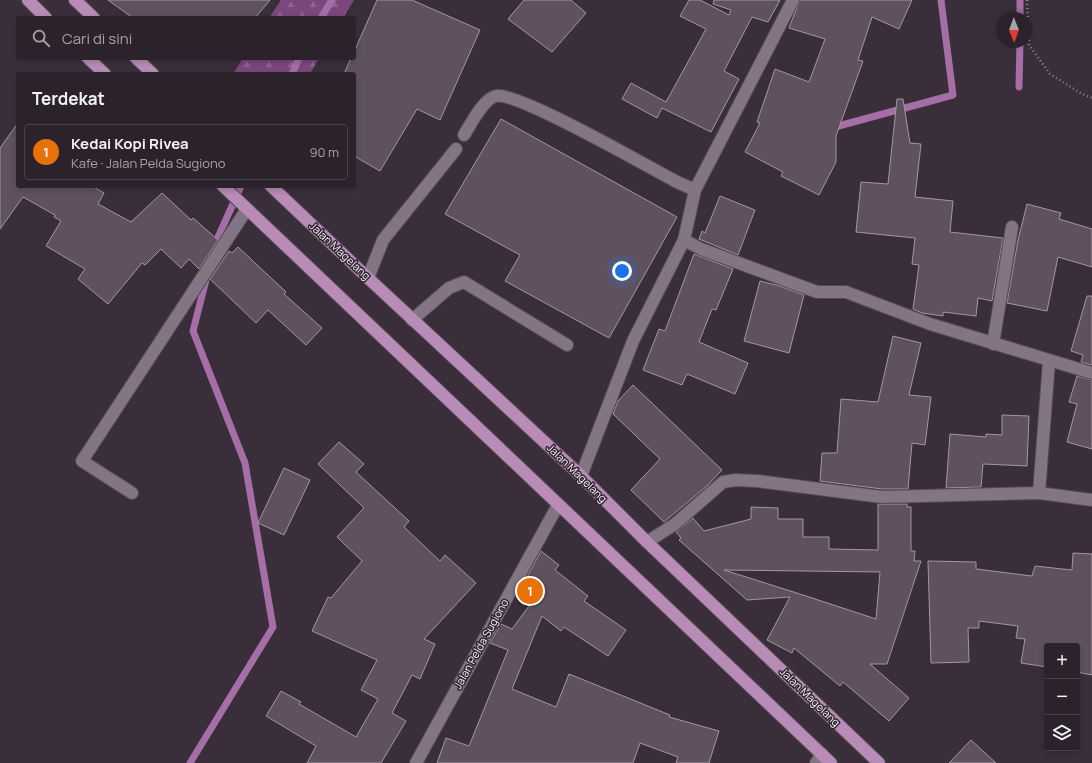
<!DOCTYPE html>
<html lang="id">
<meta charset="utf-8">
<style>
body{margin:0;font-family:Manrope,sans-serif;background:#342a34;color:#f1f3f6}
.controls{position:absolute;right:12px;bottom:12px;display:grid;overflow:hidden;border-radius:4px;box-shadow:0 2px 6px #0003}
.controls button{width:36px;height:36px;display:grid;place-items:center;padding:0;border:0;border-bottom:1px solid #483f48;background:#2c222c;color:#f1f3f6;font:20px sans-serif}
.compass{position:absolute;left:996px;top:12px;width:36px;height:36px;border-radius:50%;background:#2c222c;box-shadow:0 2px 6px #0003;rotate:179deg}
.you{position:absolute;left:622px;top:271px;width:14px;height:14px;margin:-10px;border:3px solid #fff;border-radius:50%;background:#1a73e8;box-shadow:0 0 0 6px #1a73e833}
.badge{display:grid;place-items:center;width:26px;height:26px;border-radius:50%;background:#d93025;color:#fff;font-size:13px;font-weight:700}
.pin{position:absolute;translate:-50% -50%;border:2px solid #fff;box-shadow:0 1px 4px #0006}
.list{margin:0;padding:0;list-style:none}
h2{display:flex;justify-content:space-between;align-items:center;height:52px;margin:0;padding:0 16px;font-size:17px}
h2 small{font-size:13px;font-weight:400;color:#a6a4a9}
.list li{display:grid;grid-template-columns:26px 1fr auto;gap:12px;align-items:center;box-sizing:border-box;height:56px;margin:0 8px 8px;padding:0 8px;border:1px solid #483f48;border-radius:4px}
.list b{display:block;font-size:15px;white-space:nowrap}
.list p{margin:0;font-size:13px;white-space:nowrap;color:#a6a4a9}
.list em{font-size:13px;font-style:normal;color:#a6a4a9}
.icon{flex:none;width:22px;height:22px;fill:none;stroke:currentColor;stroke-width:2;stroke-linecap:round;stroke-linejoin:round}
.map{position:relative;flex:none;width:1092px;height:763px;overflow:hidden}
.search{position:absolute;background:#2c222c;box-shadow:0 2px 6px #0003;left:16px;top:16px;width:340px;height:44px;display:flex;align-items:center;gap:10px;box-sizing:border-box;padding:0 14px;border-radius:4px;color:#a6a4a9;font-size:15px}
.panel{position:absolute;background:#2c222c;box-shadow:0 2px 6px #0003;left:16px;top:72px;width:340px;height:116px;border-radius:4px}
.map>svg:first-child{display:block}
</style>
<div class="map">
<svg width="1092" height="763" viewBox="0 0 1092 763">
<defs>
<pattern id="forest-firs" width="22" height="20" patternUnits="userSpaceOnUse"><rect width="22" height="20" fill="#7c477d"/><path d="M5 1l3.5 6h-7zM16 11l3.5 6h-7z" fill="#8f6290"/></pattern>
</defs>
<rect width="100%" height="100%" fill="#3a2e3a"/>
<!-- forest -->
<path fill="url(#forest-firs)" d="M 281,0 L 354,0 L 343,18 L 269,18 Z
M 243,58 L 319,58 L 310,74 L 233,74 Z"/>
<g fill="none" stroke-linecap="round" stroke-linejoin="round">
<!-- stream -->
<path stroke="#a66ea6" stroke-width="7" d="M 321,18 L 332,0
M 1020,18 L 1020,0
M 292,74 L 299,58
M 1019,87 L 1020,42
M 831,128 L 953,95 L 941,0
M 211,258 L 215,244 L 241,186
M 190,763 L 273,627 L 245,463 L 193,331 L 207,276"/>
</g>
<!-- building -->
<path fill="#5f525e" stroke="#a496a4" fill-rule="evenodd" d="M 108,0 L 270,0 L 255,18 L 133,18 Z
M 377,0 L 412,0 L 480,30 L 440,120 L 417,109 L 380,171 L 354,156 L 354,74 L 344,74 L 351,58 L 354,58 L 354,52 Z
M 524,0 L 571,0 L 586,13 L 552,52 L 508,19 Z
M 689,0 L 700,0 L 729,15 L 731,10 L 713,4 L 714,0 L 780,0 L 768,22 L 752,17 L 724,71 L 739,79 L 711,132 L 662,108 L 657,118 L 622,99 L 631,83 L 666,102 L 706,29 L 680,16 Z
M 800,0 L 912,0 L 899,29 L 872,17 L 858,60 L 863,61 L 836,136 L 836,162 L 819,195 L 781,176 L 783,172 L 745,152 L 760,123 L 757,122 L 775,69 L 809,82 L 825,39 L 789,28 Z
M 897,99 L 903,99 L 910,143 L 921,144 L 915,197 L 953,201 L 950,232 L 1003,238 L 992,301 L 978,298 L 976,316 L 943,312 L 943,316 L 922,313 L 913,309 L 919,265 L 912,264 L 915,238 L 856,232 L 861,182 L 888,184 Z
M 501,119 L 677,217 L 609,338 L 505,281 L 520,255 L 445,214 Z
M 18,123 L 18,186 L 92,186 L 104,193 L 98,204 L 131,222 L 162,193 L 191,220 L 193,218 L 218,240 L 199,269 L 189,259 L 181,268 L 161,249 L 145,265 L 142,263 L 108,304 L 78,279 L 85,269 L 46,246 L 61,221 L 54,217 L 55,215 L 23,197 L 0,229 L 0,148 Z
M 720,196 L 755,210 L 738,255 L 699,239 L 702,231 L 705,233 Z
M 1027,204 L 1061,213 L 1059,219 L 1092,229 L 1092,267 L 1058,257 L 1047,311 L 1007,303 L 1018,240 Z
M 238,247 L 286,292 L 284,294 L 322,328 L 306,345 L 268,310 L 256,323 L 210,279 L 229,251 L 232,253 Z
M 694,254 L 733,269 L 716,310 L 712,309 L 699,342 L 748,363 L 735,394 L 687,374 L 682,385 L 643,370 L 659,329 L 665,331 Z
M 760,281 L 780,286 L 804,295 L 789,353 L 744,341 Z
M 1087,296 L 1092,296 L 1092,365 L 1081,362 L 1083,355 L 1071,351 Z
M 893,336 L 921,343 L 909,395 L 931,397 L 925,445 L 912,443 L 908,489 L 882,489 L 820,481 L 822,453 L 837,453 L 841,399 L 878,402 Z
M 1077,376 L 1092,380 L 1092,449 L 1067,442 L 1077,404 L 1069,402 Z
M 633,385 L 722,470 L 707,486 L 664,522 L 631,490 L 660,459 L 613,414 L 618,401 Z
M 1002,415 L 1029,416 L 1027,466 L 983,464 L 981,487 L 946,488 L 950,434 L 986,437 L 986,434 L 1002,435 Z
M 339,442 L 364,464 L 356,472 L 409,521 L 404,527 L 440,561 L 445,555 L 476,583 L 424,639 L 435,644 L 420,679 L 412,675 L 392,713 L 406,721 L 381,763 L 307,763 L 316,746 L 266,716 L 281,691 L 301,702 L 299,704 L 356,737 L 378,699 L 361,690 L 377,660 L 312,631 L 328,597 L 331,598 L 362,561 L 337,537 L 364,508 L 318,464 Z
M 284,468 L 310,480 L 284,535 L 258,523 Z
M 878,504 L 907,504 L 907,507 L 911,507 L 911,551 L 915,551 L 914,561 L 921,561 L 887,664 L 870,664 L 909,698 L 889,721 L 843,682 L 840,686 L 794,648 L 792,653 L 767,640 L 790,597 L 747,600 L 679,540 L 681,538 L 676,532 L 693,518 L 704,531 L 751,519 L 751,507 L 778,508 L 778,519 L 803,519 L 803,537 L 829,537 L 829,549 L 878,550 ZM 724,570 L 880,572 L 876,619 L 803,595 Z
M 541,551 L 559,565 L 555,570 L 588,596 L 584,601 L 626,630 L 608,656 L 564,627 L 561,631 L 542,616 L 512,689 L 556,707 L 569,674 L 670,715 L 669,717 L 719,731 L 709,763 L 676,763 L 678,757 L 640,743 L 633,763 L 437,763 L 446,738 L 469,746 L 508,650 L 490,643 L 501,624 L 512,629 L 532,602 L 519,592 Z
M 1073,553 L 1092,554 L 1092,675 L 1077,672 L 1077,646 L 1047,646 L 1047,667 L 1021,663 L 1025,639 L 1016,638 L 1018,626 L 979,621 L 979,628 L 968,628 L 969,662 L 931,663 L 928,561 L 976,562 L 976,569 L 1032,576 L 1035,566 L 1072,570 Z
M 971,740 L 996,763 L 949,763 Z"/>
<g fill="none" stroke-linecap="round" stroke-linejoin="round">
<defs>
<path id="service" d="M 464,135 C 471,124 483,99 496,96 C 517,91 650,168 677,182 L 695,190
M 368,278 L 383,240 L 456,149
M 412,320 L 449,288 L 464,282 L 567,345
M 993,344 L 1012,227
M 132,493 L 82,461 L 247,209
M 816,763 L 822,754"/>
<path id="minor" d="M 684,240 L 701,249 L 817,292 L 846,292 L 930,324 L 1092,373
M 581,476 L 633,341 L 684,240 L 695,190 L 793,0
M 1039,493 L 1049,361
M 647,542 L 675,524 L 723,482 L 736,480 L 757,481 L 882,497 L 1039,493 L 1092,500
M 416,763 L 558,505"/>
<path id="trunk" d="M 28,0 L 46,18
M 75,0 L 94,18
M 88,58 L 105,74
M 136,58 L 153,74
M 223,186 L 831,763
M 271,186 L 368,278 L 581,476 L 647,542 L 879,763"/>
</defs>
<!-- service casing -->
<use href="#service" stroke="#554a55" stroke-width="14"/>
<!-- minor casing -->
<use href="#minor" stroke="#554a55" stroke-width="14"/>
<!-- trunk casing -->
<use href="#trunk" stroke="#554a55" stroke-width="14"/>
<!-- path -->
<path stroke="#8d828d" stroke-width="2.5" stroke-dasharray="1 3" stroke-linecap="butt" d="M 1027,0 L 1029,45 L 1050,74 L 1082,94 L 1092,98"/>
<!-- service -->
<use href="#service" stroke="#837583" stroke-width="12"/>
<!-- minor -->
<use href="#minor" stroke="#837583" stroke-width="12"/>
<!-- trunk -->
<use href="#trunk" stroke="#b88cb7" stroke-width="12"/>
</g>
<g text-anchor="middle" stroke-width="3" stroke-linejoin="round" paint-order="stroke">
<!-- street labels -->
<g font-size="11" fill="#f8f0f8" stroke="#302530">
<text transform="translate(340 251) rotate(43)" y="4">Jalan Magelang</text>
<text transform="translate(577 473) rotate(44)" y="4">Jalan Magelang</text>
<text transform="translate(481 644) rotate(-61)" y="4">Jalan Pelda Sugiono</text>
<text transform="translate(810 697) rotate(44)" y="4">Jalan Magelang</text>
</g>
</g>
</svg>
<div class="controls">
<button>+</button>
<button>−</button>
<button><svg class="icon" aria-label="layers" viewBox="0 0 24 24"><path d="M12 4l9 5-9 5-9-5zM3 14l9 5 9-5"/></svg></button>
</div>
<svg class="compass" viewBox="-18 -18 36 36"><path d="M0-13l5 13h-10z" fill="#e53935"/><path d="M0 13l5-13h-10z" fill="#a6a4a9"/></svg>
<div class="you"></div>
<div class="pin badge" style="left:530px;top:591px;background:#e8710a">1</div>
<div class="search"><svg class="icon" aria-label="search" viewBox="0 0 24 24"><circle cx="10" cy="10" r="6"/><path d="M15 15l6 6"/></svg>Cari di sini</div>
<section class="panel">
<h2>Terdekat<small></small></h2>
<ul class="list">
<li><span class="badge" style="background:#e8710a">1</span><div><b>Kedai Kopi Rivea</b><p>Kafe · Jalan Pelda Sugiono</p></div><em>90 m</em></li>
</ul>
</section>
</div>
